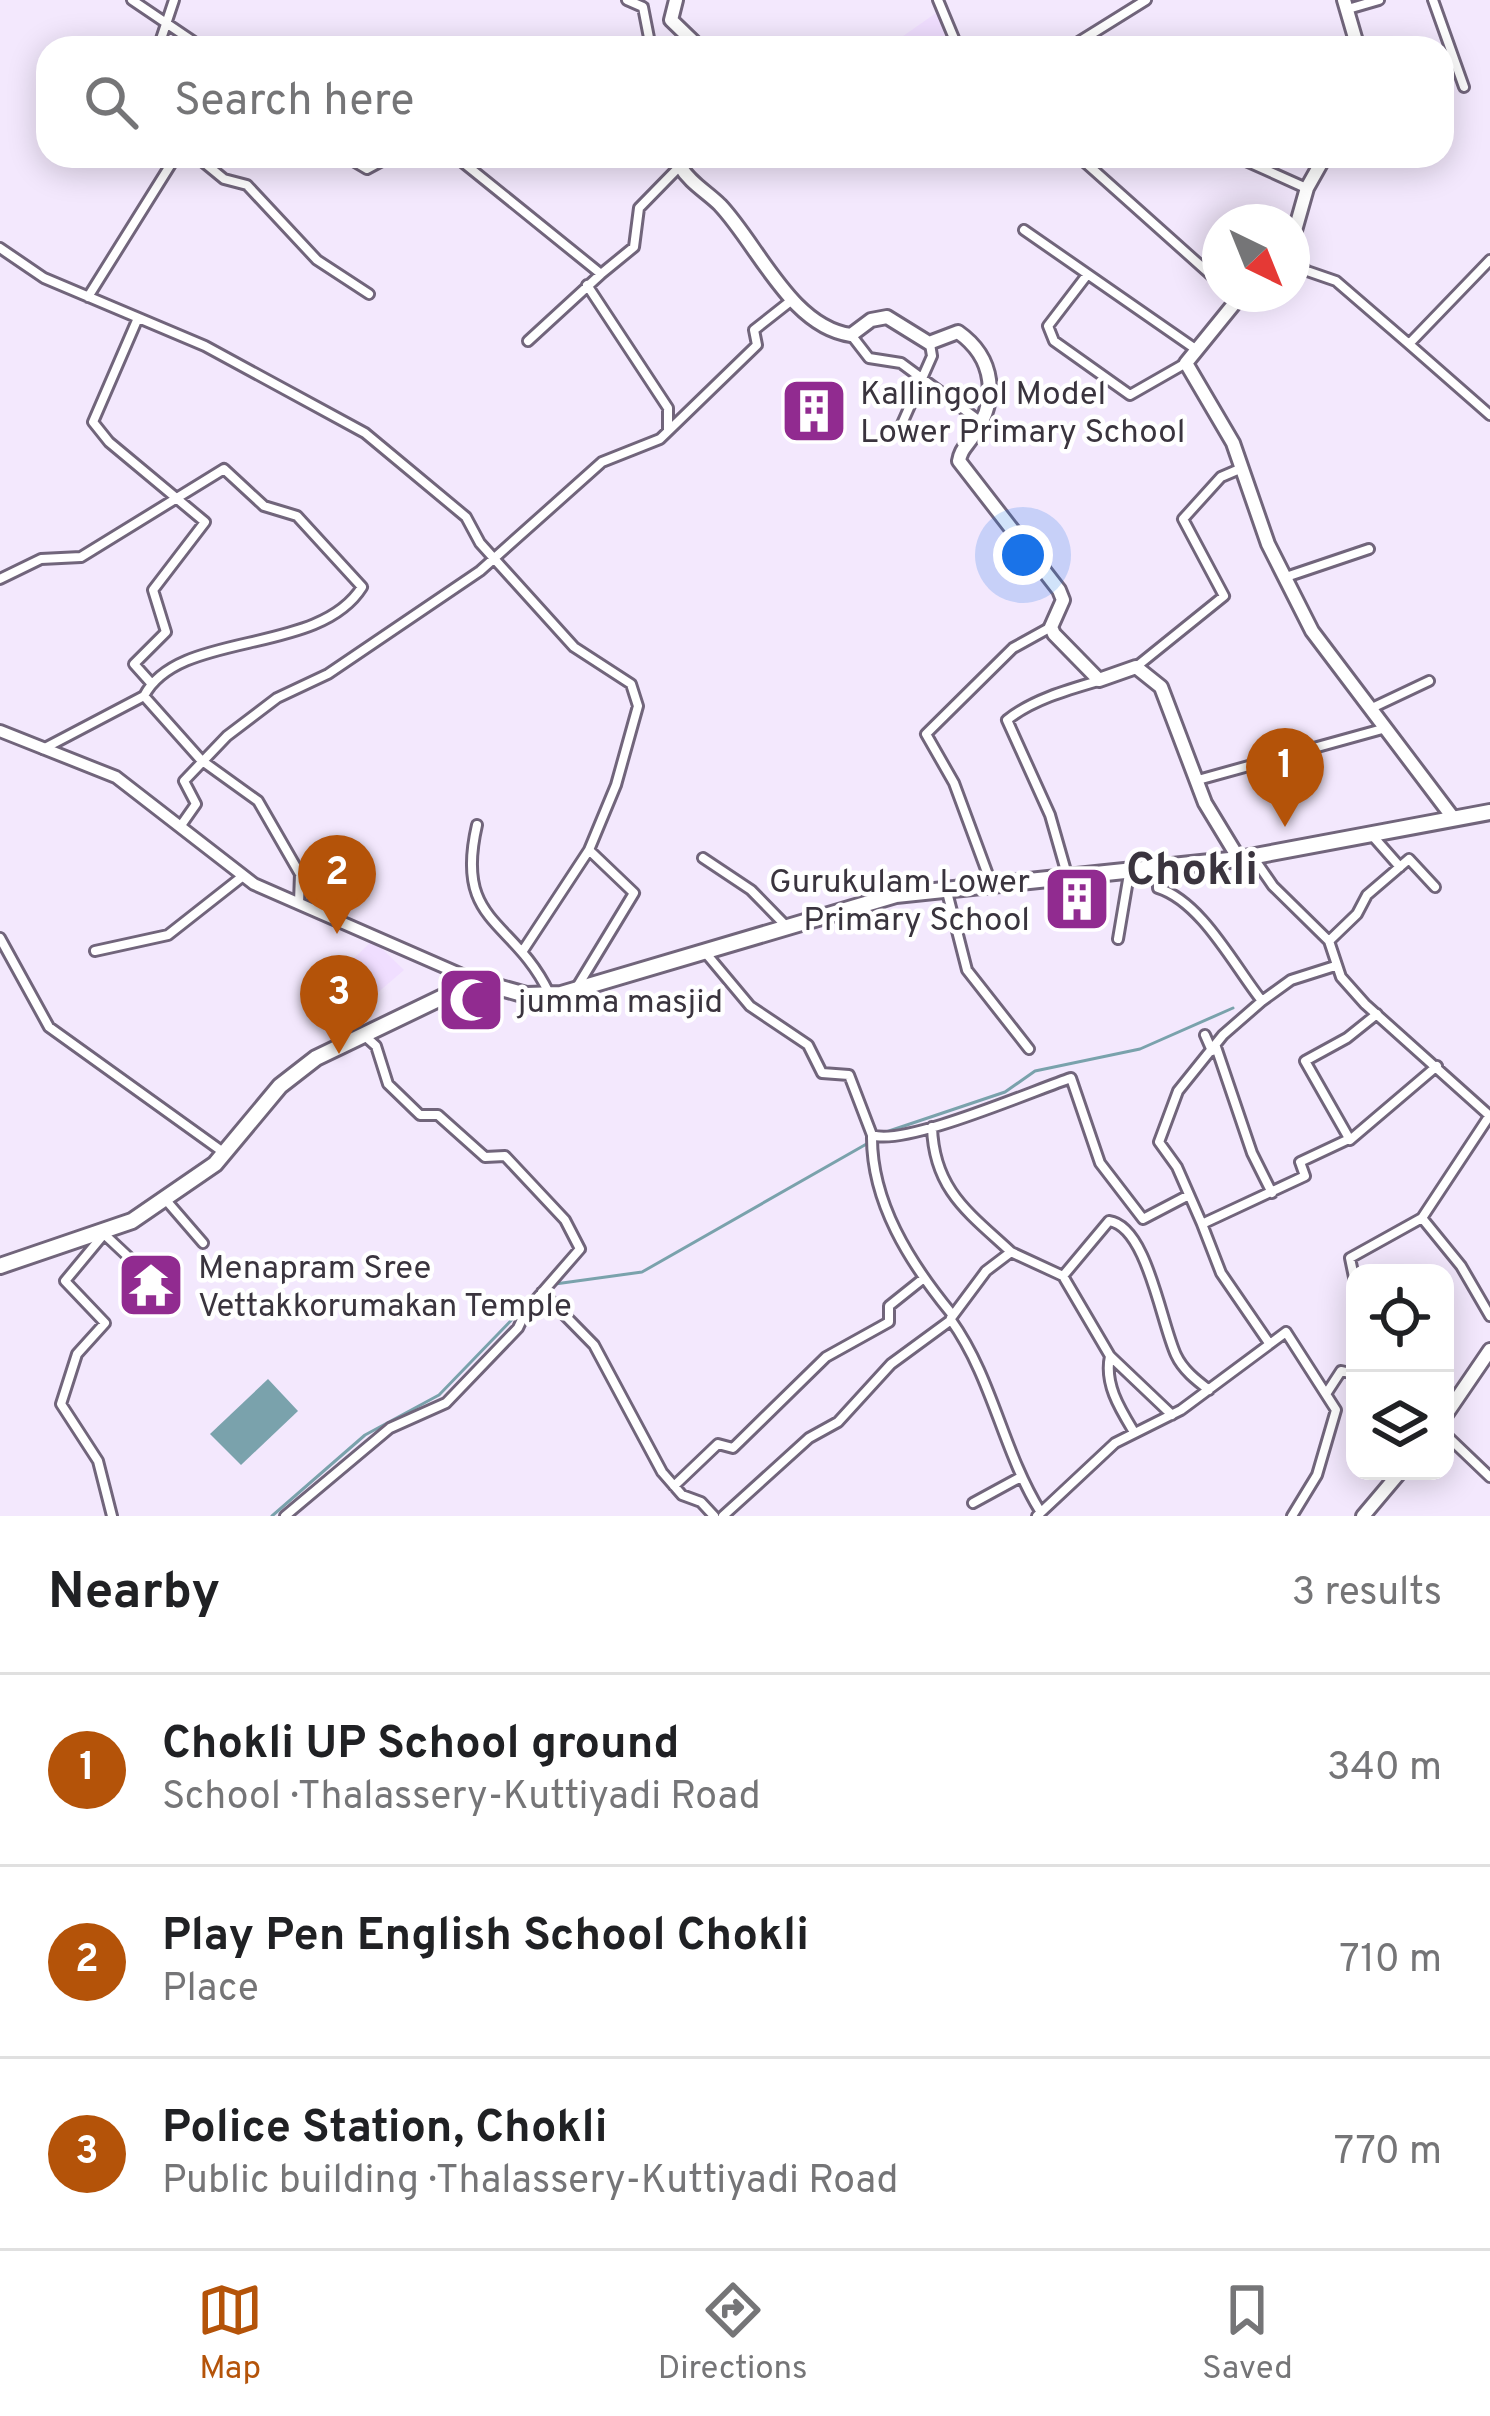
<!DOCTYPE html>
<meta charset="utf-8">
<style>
body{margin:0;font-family:Overpass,sans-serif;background:#f2f2f2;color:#202124}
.controls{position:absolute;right:36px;bottom:36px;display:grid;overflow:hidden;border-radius:24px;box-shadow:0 6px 30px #0003}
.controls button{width:108px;height:108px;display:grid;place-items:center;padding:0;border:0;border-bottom:3px solid #e0e0e0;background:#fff;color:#202124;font:60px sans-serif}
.compass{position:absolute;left:1202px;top:204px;width:108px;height:108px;border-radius:50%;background:#fff;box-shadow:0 6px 30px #0003;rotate:137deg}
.you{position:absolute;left:1023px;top:555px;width:42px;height:42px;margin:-30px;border:9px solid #fff;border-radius:50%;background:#1a73e8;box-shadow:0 0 0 18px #1a73e833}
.badge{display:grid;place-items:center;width:78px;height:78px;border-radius:50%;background:#b45309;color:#fff;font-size:39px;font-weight:700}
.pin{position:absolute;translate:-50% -99px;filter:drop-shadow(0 3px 6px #0008)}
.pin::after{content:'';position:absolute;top:63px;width:42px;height:36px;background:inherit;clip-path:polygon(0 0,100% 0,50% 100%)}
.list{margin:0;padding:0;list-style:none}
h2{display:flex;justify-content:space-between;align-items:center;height:156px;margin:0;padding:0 48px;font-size:51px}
h2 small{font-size:39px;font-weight:400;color:#757577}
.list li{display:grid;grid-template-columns:78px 1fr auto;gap:36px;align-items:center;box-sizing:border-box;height:192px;padding:0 48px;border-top:3px solid #e0e0e0}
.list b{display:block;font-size:45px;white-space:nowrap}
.list p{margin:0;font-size:39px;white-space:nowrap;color:#757577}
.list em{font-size:39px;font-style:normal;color:#757577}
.icon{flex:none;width:66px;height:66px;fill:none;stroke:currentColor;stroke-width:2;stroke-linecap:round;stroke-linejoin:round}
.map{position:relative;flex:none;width:1490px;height:1516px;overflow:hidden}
.search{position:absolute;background:#fff;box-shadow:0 6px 30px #0003;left:36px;right:36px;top:36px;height:132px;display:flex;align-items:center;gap:30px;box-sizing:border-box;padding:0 42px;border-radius:36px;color:#757577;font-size:45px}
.sheet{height:732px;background:#fff}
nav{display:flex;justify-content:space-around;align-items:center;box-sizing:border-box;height:168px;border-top:3px solid #e0e0e0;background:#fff;font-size:33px;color:#757577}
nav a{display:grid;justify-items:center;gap:6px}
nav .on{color:#b45309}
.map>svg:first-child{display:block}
</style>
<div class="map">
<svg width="1490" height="1516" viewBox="0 0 1490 1516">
<rect width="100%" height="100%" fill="#f3e8fd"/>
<!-- built -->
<path fill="#f0deff" d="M 941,11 L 955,48 L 886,48 L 936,13 Z
M 373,940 L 404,970 L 375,995 L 351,961 Z"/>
<!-- water -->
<path fill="#7aa2ac" d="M 268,1379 L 298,1411 L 241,1465 L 210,1434 Z"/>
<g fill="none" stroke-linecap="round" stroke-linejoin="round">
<!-- stream -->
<path stroke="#7aa2ac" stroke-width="3" d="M 883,1133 L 1005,1092 L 1035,1071 L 1140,1049 L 1233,1008
M 555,1284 L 642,1272 L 870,1142
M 272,1516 L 365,1435 L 439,1395 L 528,1303"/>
<defs>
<path id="minor" d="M 132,0 L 203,48
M 627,0 L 643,7 L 651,48
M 938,0 L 958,48
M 1433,0 L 1464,87
M 1348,9 L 1379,0
M 158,48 L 174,0
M 1069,48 L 1146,0
M 196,156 L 224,179 L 247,185 L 317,260 L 369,294
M 345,156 L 367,169 L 391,156
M 455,156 L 601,274 L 634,247 L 639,208 L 680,166 L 675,156
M 870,156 L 872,156
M 1078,156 L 1220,283
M 1235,156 L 1306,188
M 1024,230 L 1194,348
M 0,248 L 44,278 L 205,346 L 365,433 L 466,517 L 480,543 L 574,647 L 631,684 L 638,706 L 616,785 L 589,850 L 522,952
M 1292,258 L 1307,271 L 1336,281 L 1409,344 L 1490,260
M 1087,275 L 1048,326 L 1054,341 L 1130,395 L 1186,363
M 587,285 L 668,408 L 668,431
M 88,297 L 176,156
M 138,318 L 93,422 L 109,442 L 205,522 L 153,590 L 166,632 L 134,664 L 151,683
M 852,336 L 869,358 L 901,363 L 981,422
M 528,341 L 601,274
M 1409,344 L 1490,415
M 901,426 L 932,356 L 930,344
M 1286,577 L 1369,549
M 0,579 L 41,559 L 81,557 L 224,469 L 264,506 L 297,516 L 362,587 C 318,657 179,629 144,696 L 43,749
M 1136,667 L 1224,596 L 1183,519 L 1221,477 L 1242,468
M 144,696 L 201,760 L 258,801 L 300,874 L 299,903
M 1374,707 L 1429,681
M 1198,780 L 1386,728
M 182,824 L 196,804 L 184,781 L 227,736 L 277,698 L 328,674 L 480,571 L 602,462 L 660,439 L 757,345 L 754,330 L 792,300
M 477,825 C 454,924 513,918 549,993
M 1370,833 L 1400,867
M 1253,857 L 1273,886 L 1329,941 L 1341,977 L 1365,1004 L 1490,1116
M 703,858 L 751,890 L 789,929
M 1158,870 L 1158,888 C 1202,902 1234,966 1262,1001 L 1223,1035 L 1178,1091 L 1159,1142 L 1177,1167 L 1202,1224
M 1068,878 L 1050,815 L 1007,720 C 1032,700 1067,690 1098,681
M 991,883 L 954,783 L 926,734 L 1013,648 L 1051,627
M 947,892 L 967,970 L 1029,1049
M 0,938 L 49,1027 L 223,1152
M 1118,939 L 1129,874
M 1329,941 L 1357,914 L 1367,895 L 1409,859 L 1435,887
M 95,951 L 168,935 L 243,876
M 704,951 L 750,1006 L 808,1045 L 822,1073 L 849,1075 L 872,1135
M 577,987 L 634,893 L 589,850
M 1262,1001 L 1291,980 L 1335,966
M 1377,1014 L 1347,1038 L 1305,1061 L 1350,1140 L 1437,1066
M 1205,1035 L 1212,1051
M 1216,1047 L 1252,1153 L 1272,1193
M 1488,1118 L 1422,1218 L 1461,1266 L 1490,1316
M 932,1127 C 934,1190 969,1213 1011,1252
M 165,1199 L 203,1243
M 1063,1276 L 1109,1221 C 1147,1226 1161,1323 1176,1355 C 1183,1370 1196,1380 1209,1390
M 1355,1282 L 1350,1258 L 1422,1218
M 542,1292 L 594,1345 L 662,1472 L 682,1495 L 701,1502 L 714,1516
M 951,1313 C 910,1263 871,1202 872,1135 C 904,1147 1032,1091 1071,1078 L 1100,1163 L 1143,1219 L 1187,1196
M 951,1318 L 986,1271 L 1011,1252 L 1063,1276 L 1110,1356 L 1172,1415
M 1269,1343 L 1221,1273 L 1202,1224 L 1305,1176 L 1300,1162 L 1349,1139
M 1110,1356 C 1104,1384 1120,1409 1134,1432
M 1326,1394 L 1341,1371 L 1355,1374
M 1445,1434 L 1490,1477
M 674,1486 L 718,1444 L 733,1448 L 826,1357 L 889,1322 L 889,1306 L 924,1278
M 973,1503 L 1019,1478
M 112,1516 L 98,1461 L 61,1404 L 77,1354 L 105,1323 L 65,1281 L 104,1234 L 136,1264
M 285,1516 L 390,1428 L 446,1403 L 518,1328 L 526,1311 L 580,1249 L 565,1220 L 505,1156 L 485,1157 L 438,1115 L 420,1115 L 388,1084 L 376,1046 L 366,1037
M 723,1516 L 809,1438 L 838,1422 L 891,1364 L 951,1320 C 993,1379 1002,1449 1040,1511
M 1037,1516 L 1115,1443 L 1181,1410 L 1286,1332 L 1336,1410 L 1317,1475 L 1292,1516"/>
<path id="tertiary" d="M 0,731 L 116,777 L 254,884 L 476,981"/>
<path id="secondary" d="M 676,0 L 671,20 L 700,48
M 1344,0 L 1358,48
M 684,156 L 680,166 C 690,183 707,192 720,205 C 758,245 791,327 851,335 L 871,320 L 887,317 L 929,343 L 958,332 C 995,358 999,400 973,436 C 966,447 961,449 959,461 L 1059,590 L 1063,600 L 1051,627 L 1054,634 L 1099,680 L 1136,667 L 1161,687 L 1205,803 L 1239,859
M 1292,241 L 1307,188 L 1325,156
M 1242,294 L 1186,363 L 1233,443 L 1268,544 L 1312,631 L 1454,819
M 1445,1416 L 1490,1350
M 1363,1516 L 1401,1471"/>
<path id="primary" d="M 0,1266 L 132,1221 L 215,1164 L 280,1086 L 316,1058 L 476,981 L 526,995 L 561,994 L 896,895 L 1239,859 L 1490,812"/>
</defs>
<!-- minor casing -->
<use href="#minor" stroke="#71657b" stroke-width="14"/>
<!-- tertiary casing -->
<use href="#tertiary" stroke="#71657b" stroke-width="16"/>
<!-- secondary casing -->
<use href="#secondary" stroke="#71657b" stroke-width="18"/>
<!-- primary casing -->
<use href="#primary" stroke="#71657b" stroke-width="20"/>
<!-- minor -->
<use href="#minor" stroke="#fff" stroke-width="8"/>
<!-- tertiary -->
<use href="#tertiary" stroke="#fff" stroke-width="10"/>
<!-- secondary -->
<use href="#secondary" stroke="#fff" stroke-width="12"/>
<!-- primary -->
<use href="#primary" stroke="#fff" stroke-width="14"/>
</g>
<!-- icons -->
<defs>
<symbol id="building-square" viewBox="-11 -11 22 22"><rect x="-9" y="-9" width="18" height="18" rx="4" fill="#912b90" stroke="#fff"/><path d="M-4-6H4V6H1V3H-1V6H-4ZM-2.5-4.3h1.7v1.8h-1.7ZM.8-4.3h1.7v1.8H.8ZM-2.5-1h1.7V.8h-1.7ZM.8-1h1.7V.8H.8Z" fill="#fff"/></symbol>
<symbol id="mosque-square" viewBox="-11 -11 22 22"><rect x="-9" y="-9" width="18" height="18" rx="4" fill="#912b90" stroke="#fff"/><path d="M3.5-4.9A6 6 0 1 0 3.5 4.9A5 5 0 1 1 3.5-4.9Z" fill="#fff"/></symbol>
<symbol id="temple-square" viewBox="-11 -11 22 22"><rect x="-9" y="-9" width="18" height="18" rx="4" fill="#912b90" stroke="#fff"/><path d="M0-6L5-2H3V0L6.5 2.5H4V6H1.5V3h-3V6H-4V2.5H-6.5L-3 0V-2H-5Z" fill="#fff"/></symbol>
</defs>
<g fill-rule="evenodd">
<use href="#building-square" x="776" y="373" width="76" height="76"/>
<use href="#building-square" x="1039" y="861" width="76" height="76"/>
<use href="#mosque-square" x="433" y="962" width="76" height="76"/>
<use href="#temple-square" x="113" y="1247" width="76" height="76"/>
</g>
<g text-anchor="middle" stroke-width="9" stroke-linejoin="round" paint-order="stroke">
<!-- poi labels -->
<g font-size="33" fill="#3a343e" stroke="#fff" text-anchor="start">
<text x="860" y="404">Kallingool Model<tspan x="860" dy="38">Lower Primary School</tspan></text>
<text x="1030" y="892" text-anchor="end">Gurukulam Lower<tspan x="1030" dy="38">Primary School</tspan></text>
<text x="518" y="1012">jumma masjid</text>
<text x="198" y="1278">Menapram Sree<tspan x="198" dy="38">Vettakkorumakan Temple</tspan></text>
</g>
<!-- district labels -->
<g font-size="45" font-weight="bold" fill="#3a343e" stroke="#fff">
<text x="1192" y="884">Chokli</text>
</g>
</g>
</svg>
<div class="controls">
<button><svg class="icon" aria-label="locate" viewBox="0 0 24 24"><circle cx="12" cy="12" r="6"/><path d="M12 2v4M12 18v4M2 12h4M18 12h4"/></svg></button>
<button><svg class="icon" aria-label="layers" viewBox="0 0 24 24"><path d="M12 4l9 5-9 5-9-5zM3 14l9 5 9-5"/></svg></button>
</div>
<svg class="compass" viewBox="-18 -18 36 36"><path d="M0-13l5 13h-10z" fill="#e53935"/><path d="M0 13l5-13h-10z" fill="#757577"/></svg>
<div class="you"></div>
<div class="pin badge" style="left:1285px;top:827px">1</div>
<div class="pin badge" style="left:337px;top:934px">2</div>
<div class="pin badge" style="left:339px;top:1054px">3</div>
<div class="search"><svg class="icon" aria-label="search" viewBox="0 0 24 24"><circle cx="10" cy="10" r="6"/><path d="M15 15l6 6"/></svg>Search here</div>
</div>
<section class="sheet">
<h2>Nearby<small>3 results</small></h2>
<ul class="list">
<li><span class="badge">1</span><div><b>Chokli UP School ground</b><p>School · Thalassery-Kuttiyadi Road</p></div><em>340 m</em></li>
<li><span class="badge">2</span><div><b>Play Pen English School Chokli</b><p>Place</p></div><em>710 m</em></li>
<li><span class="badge">3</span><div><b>Police Station, Chokli</b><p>Public building · Thalassery-Kuttiyadi Road</p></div><em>770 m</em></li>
</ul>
</section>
<nav>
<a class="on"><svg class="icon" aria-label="map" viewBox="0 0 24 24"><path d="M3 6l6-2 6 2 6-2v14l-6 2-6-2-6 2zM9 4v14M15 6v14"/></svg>Map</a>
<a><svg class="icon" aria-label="directions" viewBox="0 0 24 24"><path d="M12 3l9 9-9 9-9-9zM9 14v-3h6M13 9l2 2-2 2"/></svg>Directions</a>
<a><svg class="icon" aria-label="saved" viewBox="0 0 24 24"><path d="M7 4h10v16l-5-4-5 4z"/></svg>Saved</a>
</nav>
